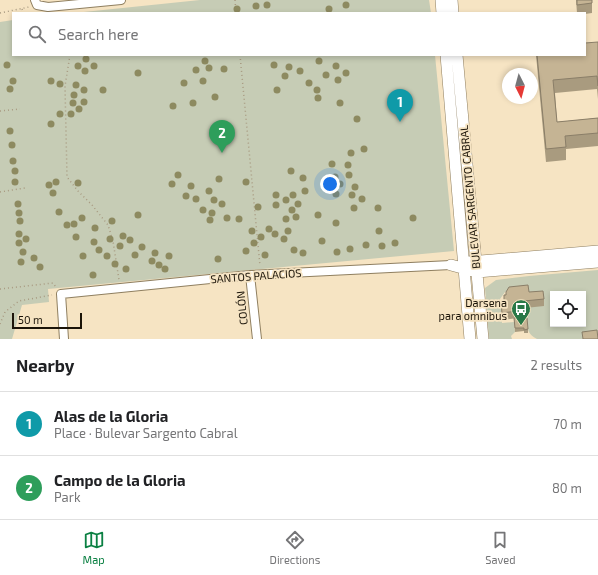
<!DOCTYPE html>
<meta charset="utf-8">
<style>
body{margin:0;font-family:"Exo 2",sans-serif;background:#f2f2f2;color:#202124}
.controls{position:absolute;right:12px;bottom:12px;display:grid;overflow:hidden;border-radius:0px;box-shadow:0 2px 6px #0003}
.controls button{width:36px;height:36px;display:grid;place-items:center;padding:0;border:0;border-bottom:1px solid #e0e0e0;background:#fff;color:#202124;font:20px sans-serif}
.compass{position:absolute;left:502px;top:68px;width:36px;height:36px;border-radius:50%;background:#fff;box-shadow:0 2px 6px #0003;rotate:174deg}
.scale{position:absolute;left:12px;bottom:10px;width:70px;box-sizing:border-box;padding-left:4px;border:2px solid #1b1409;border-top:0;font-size:11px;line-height:14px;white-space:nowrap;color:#1b1409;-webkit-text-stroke:3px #f6e4c3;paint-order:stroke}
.you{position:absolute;left:330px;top:184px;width:14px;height:14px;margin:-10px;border:3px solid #fff;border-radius:50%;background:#1a73e8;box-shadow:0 0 0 6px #1a73e833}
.badge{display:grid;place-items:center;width:26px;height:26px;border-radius:50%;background:#0b8043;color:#fff;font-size:13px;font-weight:700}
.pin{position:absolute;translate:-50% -33px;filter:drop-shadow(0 1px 2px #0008)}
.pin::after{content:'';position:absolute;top:21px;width:14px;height:12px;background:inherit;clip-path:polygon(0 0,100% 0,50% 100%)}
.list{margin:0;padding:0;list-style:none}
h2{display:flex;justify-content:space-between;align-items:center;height:52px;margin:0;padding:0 16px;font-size:17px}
h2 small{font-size:13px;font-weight:400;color:#757577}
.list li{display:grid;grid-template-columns:26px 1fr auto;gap:12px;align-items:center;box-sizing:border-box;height:64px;padding:0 16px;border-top:1px solid #e0e0e0}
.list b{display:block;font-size:15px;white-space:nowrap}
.list p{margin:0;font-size:13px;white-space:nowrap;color:#757577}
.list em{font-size:13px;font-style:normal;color:#757577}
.icon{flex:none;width:22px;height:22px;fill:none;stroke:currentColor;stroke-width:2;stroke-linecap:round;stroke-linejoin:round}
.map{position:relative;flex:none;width:598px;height:339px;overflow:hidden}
.search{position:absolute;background:#fff;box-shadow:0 2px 6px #0003;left:12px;right:12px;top:12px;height:44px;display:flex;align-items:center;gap:10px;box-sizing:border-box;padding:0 14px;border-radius:0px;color:#757577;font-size:15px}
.sheet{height:180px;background:#fff}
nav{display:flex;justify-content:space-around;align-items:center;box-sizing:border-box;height:56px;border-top:1px solid #e0e0e0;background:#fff;font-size:11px;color:#757577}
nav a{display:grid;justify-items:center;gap:2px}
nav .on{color:#0b8043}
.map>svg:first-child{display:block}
</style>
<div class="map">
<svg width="598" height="339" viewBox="0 0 598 339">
<rect width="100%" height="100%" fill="#f6e4c3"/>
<!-- green -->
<path fill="#c6ccb5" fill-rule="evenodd" d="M 200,0 L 429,0 L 431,13 L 74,13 Z
M 13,20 L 13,55 L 435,55 L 454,251 L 48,289 L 49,302 L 22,305 L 12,339 L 0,339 L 0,22 Z
M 598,270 L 598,339 L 537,339 C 528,334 528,331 527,322 L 525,322 L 524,308 L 513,290 L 505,292 L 500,299 L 502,323 L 514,322 L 515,332 L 511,336 L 512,339 L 489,339 L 485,288 L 496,280 L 529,276 ZM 553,294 L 583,294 L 583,324 L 553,324 Z"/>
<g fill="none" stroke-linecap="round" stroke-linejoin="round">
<defs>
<path id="street" d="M 35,0 L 37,5 L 48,7 L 121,0
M 250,275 L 257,339
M 64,339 L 61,294 L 250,275 L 451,265"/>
<path id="secondary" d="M 441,0 L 442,13
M 452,0 L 453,13
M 446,55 L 470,339
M 457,55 L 483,339
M 469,262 L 598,251
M 451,265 L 477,272 L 598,262"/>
</defs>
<!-- street casing -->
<use href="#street" stroke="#8f7f60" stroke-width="10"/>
<!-- secondary casing -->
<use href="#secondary" stroke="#8f7f60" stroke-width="12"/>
<!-- path -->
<path stroke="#a89a81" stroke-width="1.5" stroke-dasharray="1 3" stroke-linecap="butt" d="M 235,0 L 236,13
M 22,9 L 24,13
M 0,13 L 29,7
M 70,55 L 65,86 L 67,177 L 78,191 L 92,205 L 108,225 L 113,241 L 119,280
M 240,55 L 260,266
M 0,111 L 20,109
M 0,192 L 25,188
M 0,289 L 53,283 L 56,287
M 0,324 L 5,312 L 19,301 L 52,295"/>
<!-- street -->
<use href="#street" stroke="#fff" stroke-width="8"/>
<!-- secondary -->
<use href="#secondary" stroke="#fff" stroke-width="11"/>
</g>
<!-- trees -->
<g fill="#8d8a60">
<circle cx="267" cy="5" r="3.5"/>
<circle cx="346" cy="5" r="3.5"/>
<circle cx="256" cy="6" r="3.5"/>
<circle cx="237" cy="9" r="3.5"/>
<circle cx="329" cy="9" r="3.5"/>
<circle cx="86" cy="59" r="3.5"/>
<circle cx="205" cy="61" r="3.5"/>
<circle cx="319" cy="61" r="3.5"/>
<circle cx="7" cy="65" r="3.5"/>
<circle cx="274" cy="65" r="3.5"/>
<circle cx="78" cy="66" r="3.5"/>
<circle cx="94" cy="66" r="3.5"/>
<circle cx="336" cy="66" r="3.5"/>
<circle cx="289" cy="67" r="3.5"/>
<circle cx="209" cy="68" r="3.5"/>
<circle cx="224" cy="69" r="3.5"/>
<circle cx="196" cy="70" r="3.5"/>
<circle cx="85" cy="71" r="3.5"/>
<circle cx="300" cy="71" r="3.5"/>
<circle cx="138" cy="73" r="3.5"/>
<circle cx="346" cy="73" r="3.5"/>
<circle cx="326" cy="75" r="3.5"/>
<circle cx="285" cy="76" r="3.5"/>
<circle cx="338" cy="80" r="3.5"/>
<circle cx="13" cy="81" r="3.5"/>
<circle cx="51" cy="81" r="3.5"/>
<circle cx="203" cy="81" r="3.5"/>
<circle cx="184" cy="83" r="3.5"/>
<circle cx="309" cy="83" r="3.5"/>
<circle cx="60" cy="84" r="3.5"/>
<circle cx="76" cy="85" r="3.5"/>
<circle cx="10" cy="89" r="3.5"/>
<circle cx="84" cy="90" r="3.5"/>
<circle cx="103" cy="90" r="3.5"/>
<circle cx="277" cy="90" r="3.5"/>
<circle cx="317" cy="90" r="3.5"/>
<circle cx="74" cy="95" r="3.5"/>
<circle cx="215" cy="97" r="3.5"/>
<circle cx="318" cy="98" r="3.5"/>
<circle cx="84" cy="102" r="3.5"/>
<circle cx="73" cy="103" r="3.5"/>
<circle cx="193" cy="103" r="3.5"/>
<circle cx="340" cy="103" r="3.5"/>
<circle cx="173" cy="106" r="3.5"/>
<circle cx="79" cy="109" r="3.5"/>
<circle cx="60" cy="114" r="3.5"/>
<circle cx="71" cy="114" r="3.5"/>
<circle cx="357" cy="119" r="3.5"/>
<circle cx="51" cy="124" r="3.5"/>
<circle cx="10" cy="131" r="3.5"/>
<circle cx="12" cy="145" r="3.5"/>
<circle cx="364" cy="149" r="3.5"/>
<circle cx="351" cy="153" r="3.5"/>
<circle cx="13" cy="161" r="3.5"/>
<circle cx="332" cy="164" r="3.5"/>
<circle cx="348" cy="165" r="3.5"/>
<circle cx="15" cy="171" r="3.5"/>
<circle cx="291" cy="171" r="3.5"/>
<circle cx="178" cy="175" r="3.5"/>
<circle cx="349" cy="175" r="3.5"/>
<circle cx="335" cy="177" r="3.5"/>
<circle cx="303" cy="178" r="3.5"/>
<circle cx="219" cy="179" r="3.5"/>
<circle cx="15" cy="182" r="3.5"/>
<circle cx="56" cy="182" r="3.5"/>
<circle cx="246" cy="182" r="3.5"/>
<circle cx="78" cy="183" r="3.5"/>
<circle cx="325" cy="183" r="3.5"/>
<circle cx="172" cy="184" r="3.5"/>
<circle cx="340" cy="184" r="3.5"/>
<circle cx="49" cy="185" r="3.5"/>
<circle cx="191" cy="186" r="3.5"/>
<circle cx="333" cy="186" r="3.5"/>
<circle cx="355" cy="187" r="3.5"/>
<circle cx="209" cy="191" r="3.5"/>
<circle cx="305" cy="191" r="3.5"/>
<circle cx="53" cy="193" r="3.5"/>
<circle cx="336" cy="194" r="3.5"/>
<circle cx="276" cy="195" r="3.5"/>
<circle cx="293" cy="195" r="3.5"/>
<circle cx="352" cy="195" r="3.5"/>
<circle cx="186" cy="196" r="3.5"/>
<circle cx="196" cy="199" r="3.5"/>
<circle cx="362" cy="199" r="3.5"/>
<circle cx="214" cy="200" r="3.5"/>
<circle cx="286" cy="200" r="3.5"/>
<circle cx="18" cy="204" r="3.5"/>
<circle cx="222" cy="204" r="3.5"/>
<circle cx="298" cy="204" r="3.5"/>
<circle cx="276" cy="205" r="3.5"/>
<circle cx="258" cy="207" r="3.5"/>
<circle cx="354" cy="208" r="3.5"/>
<circle cx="378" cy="208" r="3.5"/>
<circle cx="203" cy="210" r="3.5"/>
<circle cx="292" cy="210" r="3.5"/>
<circle cx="59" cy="212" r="3.5"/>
<circle cx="19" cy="213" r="3.5"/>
<circle cx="212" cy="213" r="3.5"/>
<circle cx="138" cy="215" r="3.5"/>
<circle cx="318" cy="215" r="3.5"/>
<circle cx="296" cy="217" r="3.5"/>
<circle cx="82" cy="218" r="3.5"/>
<circle cx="227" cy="218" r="3.5"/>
<circle cx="413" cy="218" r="3.5"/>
<circle cx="239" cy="219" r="3.5"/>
<circle cx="286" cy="219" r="3.5"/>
<circle cx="210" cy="220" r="3.5"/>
<circle cx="20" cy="221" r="3.5"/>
<circle cx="112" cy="221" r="3.5"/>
<circle cx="336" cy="223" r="3.5"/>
<circle cx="74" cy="224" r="3.5"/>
<circle cx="67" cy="225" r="3.5"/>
<circle cx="95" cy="228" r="3.5"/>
<circle cx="269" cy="229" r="3.5"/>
<circle cx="252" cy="231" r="3.5"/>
<circle cx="288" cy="231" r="3.5"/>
<circle cx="379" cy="231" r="3.5"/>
<circle cx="19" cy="234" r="3.5"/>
<circle cx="275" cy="234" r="3.5"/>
<circle cx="123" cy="236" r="3.5"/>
<circle cx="76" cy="237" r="3.5"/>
<circle cx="261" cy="237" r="3.5"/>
<circle cx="26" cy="239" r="3.5"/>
<circle cx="110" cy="239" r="3.5"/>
<circle cx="284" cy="239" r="3.5"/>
<circle cx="130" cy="240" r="3.5"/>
<circle cx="322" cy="241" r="3.5"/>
<circle cx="94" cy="242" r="3.5"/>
<circle cx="19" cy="243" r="3.5"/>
<circle cx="254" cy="243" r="3.5"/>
<circle cx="395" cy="243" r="3.5"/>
<circle cx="366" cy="245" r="3.5"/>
<circle cx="120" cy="246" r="3.5"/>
<circle cx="382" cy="246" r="3.5"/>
<circle cx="142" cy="247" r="3.5"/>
<circle cx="350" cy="249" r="3.5"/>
<circle cx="99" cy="250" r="3.5"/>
<circle cx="294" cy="250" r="3.5"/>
<circle cx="246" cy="251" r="3.5"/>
<circle cx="23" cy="252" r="3.5"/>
<circle cx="337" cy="252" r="3.5"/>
<circle cx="155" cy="253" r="3.5"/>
<circle cx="303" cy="253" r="3.5"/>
<circle cx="135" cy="255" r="3.5"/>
<circle cx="265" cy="255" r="3.5"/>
<circle cx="83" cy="256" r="3.5"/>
<circle cx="107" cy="256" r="3.5"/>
<circle cx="169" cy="256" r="3.5"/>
<circle cx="34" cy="258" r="3.5"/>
<circle cx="218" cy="259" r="3.5"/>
<circle cx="152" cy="261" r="3.5"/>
<circle cx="21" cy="262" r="3.5"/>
<circle cx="115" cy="264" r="3.5"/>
<circle cx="159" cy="265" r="3.5"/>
<circle cx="40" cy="267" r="3.5"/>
<circle cx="126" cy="269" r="3.5"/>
<circle cx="165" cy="269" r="3.5"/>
<circle cx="93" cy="275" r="3.5"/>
</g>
<!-- wall -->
<path fill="#a99b7f" d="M 576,0 L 592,0 L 592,13 L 585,14 L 585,13 L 577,13 Z
M 598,42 L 598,99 L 597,89 L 555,93 L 557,122 L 598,118 L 598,146 L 566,149 L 566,160 L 546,162 L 536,55 L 585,55 Z
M 529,292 L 544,299 L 544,306 L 525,308 L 525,317 L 502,320 L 501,302 L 504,302 L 504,295 Z
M 514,318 L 528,329 L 528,333 L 524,333 L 524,331 L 515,332 Z"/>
<!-- building -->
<path fill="#c5b494" stroke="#8a7e68" d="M 577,0 L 592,0 L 592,3 L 577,5 Z
M 598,42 L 598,86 L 597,76 L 553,80 L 557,122 L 598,118 L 598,133 L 565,136 L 566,147 L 546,149 L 537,55 L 585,55 L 585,43 Z
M 528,285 L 529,292 L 543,291 L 544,299 L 524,301 L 525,310 L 502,313 L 501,302 L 504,302 L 504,295 L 506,295 L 506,292 L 509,287 Z
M 514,318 L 527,318 L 528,329 L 524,330 L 524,328 L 515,328 Z
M 597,330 L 598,339 L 583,339 L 582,332 Z"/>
<!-- icons -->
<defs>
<symbol id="bus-pin" viewBox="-11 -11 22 30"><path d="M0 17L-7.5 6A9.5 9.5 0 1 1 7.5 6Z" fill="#297847" stroke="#f6e4c3"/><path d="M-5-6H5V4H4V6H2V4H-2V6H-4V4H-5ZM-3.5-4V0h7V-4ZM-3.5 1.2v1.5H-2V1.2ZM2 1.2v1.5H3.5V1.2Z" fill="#fff"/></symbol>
</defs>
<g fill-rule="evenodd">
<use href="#bus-pin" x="510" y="298" width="22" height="30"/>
</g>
<g text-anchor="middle" stroke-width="3.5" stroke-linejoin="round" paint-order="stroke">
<!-- street labels -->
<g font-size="11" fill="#1b1409" stroke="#f6e4c3">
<text transform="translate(470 197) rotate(-95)" y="4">BULEVAR SARGENTO CABRAL</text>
<text transform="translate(256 276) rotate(-4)" y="4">SANTOS PALACIOS</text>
<text transform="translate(242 308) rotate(-96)" y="4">COLÓN</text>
</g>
<!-- poi labels -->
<g font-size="11" fill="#1b1409" stroke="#f6e4c3" text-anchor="end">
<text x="507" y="307">Darsena<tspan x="507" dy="13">para omnibus</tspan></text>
</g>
</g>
</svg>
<div class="controls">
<button><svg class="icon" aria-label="locate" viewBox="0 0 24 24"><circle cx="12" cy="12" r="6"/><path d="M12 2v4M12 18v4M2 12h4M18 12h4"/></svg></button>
</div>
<svg class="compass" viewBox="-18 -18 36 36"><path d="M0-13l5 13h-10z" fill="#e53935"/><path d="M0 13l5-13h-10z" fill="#757577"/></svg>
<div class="scale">50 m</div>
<div class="you"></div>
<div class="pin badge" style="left:400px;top:122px;background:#0f9aa8">1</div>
<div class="pin badge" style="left:222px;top:153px;background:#2e9e5b">2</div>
<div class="search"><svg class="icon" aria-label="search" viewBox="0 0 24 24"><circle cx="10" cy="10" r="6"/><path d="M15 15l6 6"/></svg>Search here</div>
</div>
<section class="sheet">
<h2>Nearby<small>2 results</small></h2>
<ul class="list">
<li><span class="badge" style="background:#0f9aa8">1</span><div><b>Alas de la Gloria</b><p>Place · Bulevar Sargento Cabral</p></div><em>70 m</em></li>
<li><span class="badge" style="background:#2e9e5b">2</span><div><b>Campo de la Gloria</b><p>Park</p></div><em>80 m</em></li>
</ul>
</section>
<nav>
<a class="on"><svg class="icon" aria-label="map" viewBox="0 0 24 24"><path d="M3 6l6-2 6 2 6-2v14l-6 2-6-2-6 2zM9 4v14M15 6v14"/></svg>Map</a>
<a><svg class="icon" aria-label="directions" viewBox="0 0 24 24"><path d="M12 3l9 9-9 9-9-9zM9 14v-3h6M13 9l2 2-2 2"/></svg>Directions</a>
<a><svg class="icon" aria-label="saved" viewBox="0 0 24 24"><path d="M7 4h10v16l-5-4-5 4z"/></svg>Saved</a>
</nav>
